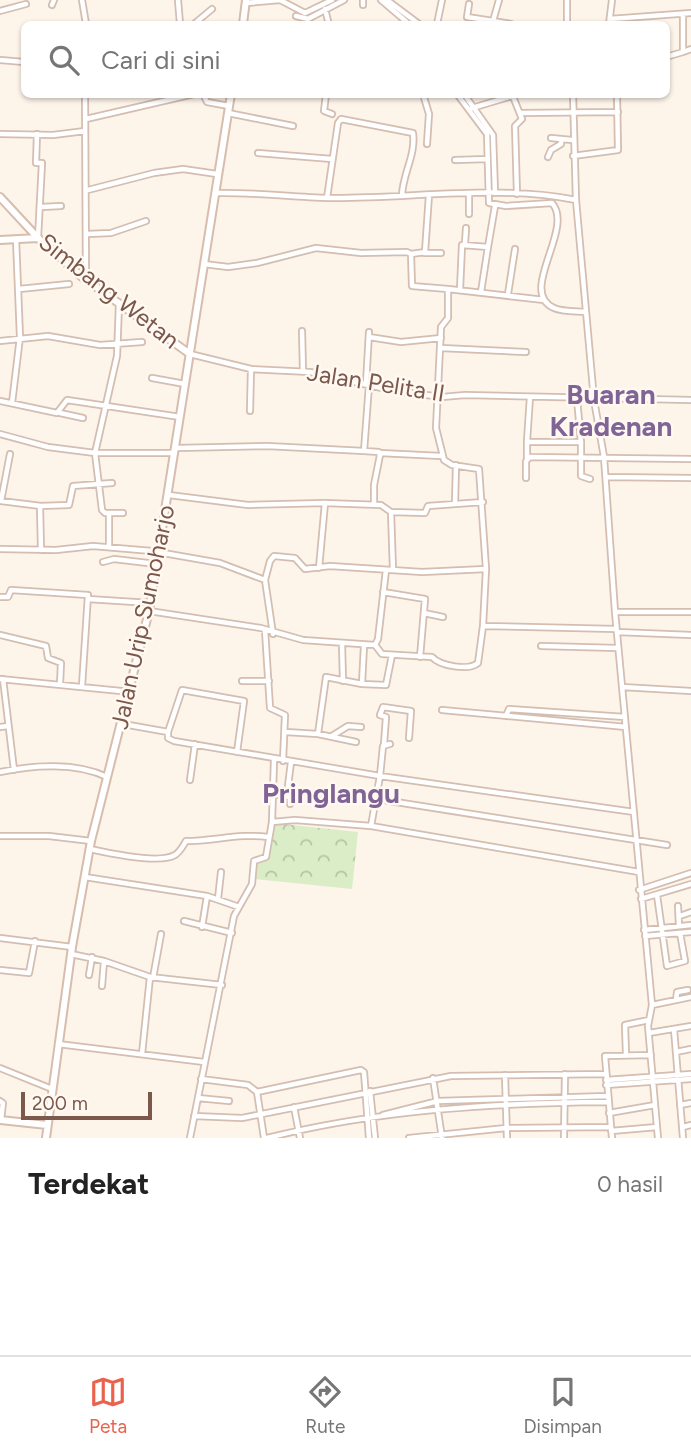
<!DOCTYPE html>
<html lang="id">
<style>
body{margin:0;font-family:Figtree,sans-serif;background:#f6f6f6;color:#222}
.scale{position:absolute;left:21px;bottom:18px;width:131px;box-sizing:border-box;padding-left:7px;border:4px solid #7b584b;border-top:0;font-size:19px;line-height:24px;white-space:nowrap;color:#7b584b;-webkit-text-stroke:5px #fff9f2;paint-order:stroke}
.list{margin:0;padding:0;list-style:none}
h2{display:flex;justify-content:space-between;align-items:center;height:91px;margin:0;padding:0 28px;font-size:30px}
h2 small{font-size:23px;font-weight:400;color:#767676}
.icon{flex:none;width:38px;height:38px;fill:none;stroke:currentColor;stroke-width:2;stroke-linecap:round;stroke-linejoin:round}
.map{position:relative;flex:none;width:691px;height:1138px;overflow:hidden}
.search{position:absolute;background:#fff;box-shadow:0 2px 5px #0004;left:21px;right:21px;top:21px;height:77px;display:flex;align-items:center;gap:18px;box-sizing:border-box;padding:0 24px;border-radius:10px;color:#767676;font-size:26px}
.sheet{height:217px;background:#fff}
nav{display:flex;justify-content:space-around;align-items:center;box-sizing:border-box;height:98px;border-top:2px solid #e0e0e0;background:#fff;font-size:19px;color:#767676}
nav a{display:grid;justify-items:center;gap:4px}
nav .on{color:#eb614c}
.map>svg:first-child{display:block}
</style>
<div class="map">
<svg width="691" height="1138" viewBox="0 0 691 1138">
<defs>
<pattern id="forest-crowns" width="20" height="18" patternUnits="userSpaceOnUse" patternTransform="scale(1.75)"><rect width="20" height="18" fill="#daedc7"/><path d="M2 6a3 3 0 1 1 6 0M12 15a3 3 0 1 1 6 0" fill="none" stroke="#b6c3a4"/></pattern>
</defs>
<rect width="100%" height="100%" fill="#fdf4ea"/>
<!-- forest -->
<path fill="url(#forest-crowns)" d="M 273,823 L 358,832 L 352,889 L 255,879 L 257,860 L 268,861 Z"/>
<g fill="none" stroke-linecap="round" stroke-linejoin="round">
<defs>
<path id="street" d="M 82,0 L 86,24
M 178,0 L 180,24
M 381,0 L 409,24
M 387,0 L 419,24
M 499,0 L 493,21 L 511,24
M 567,0 L 567,24
M 246,3 L 280,0 L 305,13 L 332,0
M 469,4 L 467,17 L 493,21
M 52,5 L 54,0
M 363,5 L 363,0
M 325,9 L 328,21
M 0,11 L 26,4
M 296,16 L 308,19 L 344,0
M 610,19 L 691,13
M 194,24 L 212,9
M 437,24 L 442,0
M 609,24 L 612,0
M 683,52 L 691,49
M 666,57 L 683,52 L 683,14
M 0,60 L 24,62
M 85,94 L 86,279
M 203,94 L 207,102 L 229,106
M 326,94 L 324,111 L 332,114
M 423,94 L 429,114 L 427,144
M 457,94 L 487,134 L 489,203 L 506,206 L 552,203 C 575,229 517,292 554,308 C 563,312 576,311 586,312
M 464,94 L 493,135 L 495,193
M 512,94 L 522,119 L 515,126 L 517,194
M 573,94 L 576,200 L 594,400 L 604,457 L 615,612 L 652,1005 L 648,1026 L 658,1138
M 472,108 L 512,96
M 228,113 L 293,126
M 520,113 L 618,112
M 86,119 L 194,94
M 0,134 L 53,135 L 85,131
M 37,134 L 36,163 L 42,163 L 38,238
M 551,138 L 572,140
M 258,153 L 332,159
M 573,156 L 618,150 L 617,94
M 548,157 L 551,150 L 561,144 L 561,140
M 455,160 L 488,159
M 88,190 L 154,173 L 183,169 L 217,174
M 215,193 C 253,192 291,197 329,198 C 411,199 495,184 576,200
M 327,198 L 338,123 L 341,119 L 413,133 C 416,155 403,173 402,195
M 41,207 L 61,206
M 469,214 L 469,193
M 87,234 L 111,233 L 146,221
M 465,243 L 466,228
M 424,253 L 441,253
M 411,254 L 425,252 L 429,195
M 19,289 L 69,284
M 448,289 L 544,300
M 460,290 L 462,245 L 488,247 L 495,206
M 481,292 L 488,247
M 508,294 L 515,249
M 119,304 L 117,356 L 95,453 L 102,510 L 105,513 L 123,513
M 302,331 L 303,371
M 369,337 L 401,342 L 441,338
M 0,341 L 48,336 L 100,345 L 142,342
M 441,348 L 526,352
M 190,354 L 251,369 L 310,372 L 395,391 L 442,397 L 465,395 L 691,400
M 152,378 L 185,384
M 366,384 L 369,332
M 530,397 L 527,441 L 530,442 L 581,442 L 577,399
M 0,401 L 57,413 L 67,400 L 180,417
M 12,403 L 20,337 L 16,239
M 250,411 L 251,369
M 60,413 L 83,418
M 0,434 L 48,447 L 95,453 L 175,453
M 581,442 L 581,476 L 590,479
M 177,448 L 267,446 L 364,451 L 369,385
M 364,451 L 379,452 L 380,455 L 374,485 L 374,504
M 380,453 L 441,456
M 527,458 L 527,441
M 606,477 L 691,478
M 526,478 L 526,461 L 530,457 L 691,459
M 169,495 L 248,505 L 324,503 L 381,505 L 391,512 L 393,570
M 1,501 L 10,454
M 1,501 L 41,506
M 455,504 L 456,465
M 391,512 L 425,513 L 428,506 L 483,502
M 109,547 L 109,513
M 0,549 L 56,550 L 93,546 L 152,551 L 220,563 L 265,580 L 270,561 L 274,556 L 295,558 L 305,569 L 330,566 L 422,572 L 486,569 L 479,469 L 452,465 L 444,460 L 436,428 L 441,327 L 448,318 L 448,289 L 412,286 L 411,254 L 407,252 L 361,253 L 316,248 L 257,263 L 228,267 L 204,264
M 41,550 L 40,506 L 69,505 L 73,486 L 112,483
M 103,562 L 114,559 L 156,564
M 319,568 L 325,503
M 265,580 L 273,634
M 383,592 L 425,599 L 420,657
M 0,597 L 8,597 L 11,590 L 88,595 L 82,686
M 88,599 L 150,603
M 149,611 L 261,628 L 303,640 L 375,645 L 382,654 L 432,657 C 440,666 469,671 478,663 L 483,626 L 616,629
M 615,612 L 691,612
M 424,613 L 443,617
M 483,626 L 486,569
M 265,630 L 270,708 L 285,715 L 283,761
M 617,632 L 691,635
M 0,635 L 46,646 L 48,658 L 61,663 L 60,684
M 342,644 L 343,681
M 375,645 L 378,639 L 386,570
M 541,646 L 618,648
M 0,679 L 131,692
M 3,679 L 14,770
M 242,681 L 269,681
M 362,684 L 386,685 L 392,655
M 622,687 L 691,691
M 442,710 L 626,727
M 506,716 L 509,709 L 625,717
M 123,724 L 168,732 L 168,738 L 174,741 L 380,776 L 371,826
M 0,727 L 8,726
M 168,732 L 182,690 L 244,701 L 237,752
M 286,732 L 318,734 L 356,742
M 318,734 L 326,677 L 362,684 L 364,645
M 332,736 L 348,726 L 361,727
M 384,744 L 386,717 L 380,715 L 383,707 L 411,711 L 409,738
M 390,744 L 383,746 L 380,776 L 634,812
M 0,772 C 33,765 76,762 107,777
M 190,780 L 195,744
M 288,786 L 291,762
M 273,794 L 290,797 L 290,804
M 377,799 L 667,845
M 272,822 L 274,760
M 0,836 L 49,836 L 91,841
M 90,849 C 108,853 160,864 175,855 C 180,852 183,846 186,841 C 214,841 240,833 268,837
M 85,877 L 207,896 L 239,907
M 639,890 L 691,873
M 657,895 L 667,966 L 685,961 L 680,933
M 218,899 L 221,872
M 641,899 L 691,884
M 678,906 L 679,926
M 680,916 L 691,912
M 184,921 L 232,933
M 202,927 L 207,896
M 644,930 L 691,925
M 645,936 L 691,932
M 0,938 L 72,947
M 71,954 L 104,961 L 150,977 L 222,985
M 0,970 L 29,973 L 35,941
M 89,975 L 92,957
M 153,978 L 161,934
M 102,986 L 104,961
M 676,1000 L 677,992 L 688,990
M 652,1005 L 691,997
M 674,1029 L 683,1138
M 649,1033 L 691,1026
M 58,1044 L 204,1062
M 676,1052 L 691,1049
M 142,1054 L 150,977
M 626,1054 L 625,1025 L 649,1020
M 0,1068 L 52,1089
M 505,1075 L 507,1138
M 433,1078 L 442,1138
M 201,1079 L 248,1085 L 257,1092
M 606,1080 L 691,1074
M 606,1085 L 691,1079
M 370,1091 L 375,1138
M 198,1098 L 229,1101
M 0,1101 L 3,1103 L 1,1120
M 680,1105 L 691,1103
M 294,1107 L 300,1138
M 609,1113 L 655,1105
M 383,1115 L 438,1101 L 607,1096
M 194,1116 L 242,1118 L 451,1076 L 605,1074
M 683,1127 L 691,1125
M 611,1131 L 657,1127
M 190,1138 L 234,916 L 252,884 L 254,861 L 266,857 L 272,822 L 295,820 L 371,826 L 639,872
M 264,1138 L 257,1092 L 361,1070 L 364,1072 L 369,1138
M 267,1138 C 377,1110 494,1103 608,1102
M 409,1138 L 506,1128 L 611,1127
M 564,1138 L 565,1074
M 612,1138 L 605,1056 L 651,1055"/>
<path id="secondary" d="M 243,24 L 246,0
M 0,197 L 38,238 L 82,277 L 190,354
M 0,240 L 38,238
M 0,1120 L 47,1125
M 46,1138 L 72,947 L 91,841 L 149,611 L 231,94"/>
</defs>
<!-- street casing -->
<use href="#street" stroke="#d4bdb1" stroke-width="8"/>
<!-- secondary casing -->
<use href="#secondary" stroke="#d7bdae" stroke-width="10"/>
<!-- street -->
<use href="#street" stroke="#fff" stroke-width="4.5"/>
<!-- secondary -->
<use href="#secondary" stroke="#fff" stroke-width="6"/>
</g>
<g text-anchor="middle" stroke-width="5" stroke-linejoin="round" paint-order="stroke">
<!-- street labels -->
<g font-size="24" fill="#7b584b" stroke="#fff9f2">
<text transform="translate(109 291) rotate(38)" y="8">Simbang Wetan</text>
<text transform="translate(376 383) rotate(9)" y="8">Jalan Pelita II</text>
<text transform="translate(143 617) rotate(-78)" y="8">Jalan Urip Sumoharjo</text>
</g>
<!-- quarter labels -->
<g font-size="28" font-weight="bold" fill="#806496" stroke="#fff9f2">
<text x="611" y="404">Buaran<tspan x="611" dy="32">Kradenan</tspan></text>
<text x="331" y="803">Pringlangu</text>
</g>
</g>
</svg>
<div class="scale">200 m</div>
<div class="search"><svg class="icon" aria-label="search" viewBox="0 0 24 24"><circle cx="10" cy="10" r="6"/><path d="M15 15l6 6"/></svg>Cari di sini</div>
</div>
<section class="sheet">
<h2>Terdekat<small>0 hasil</small></h2>
<ul class="list">
</ul>
</section>
<nav>
<a class="on"><svg class="icon" aria-label="map" viewBox="0 0 24 24"><path d="M3 6l6-2 6 2 6-2v14l-6 2-6-2-6 2zM9 4v14M15 6v14"/></svg>Peta</a>
<a><svg class="icon" aria-label="directions" viewBox="0 0 24 24"><path d="M12 3l9 9-9 9-9-9zM9 14v-3h6M13 9l2 2-2 2"/></svg>Rute</a>
<a><svg class="icon" aria-label="saved" viewBox="0 0 24 24"><path d="M7 4h10v16l-5-4-5 4z"/></svg>Disimpan</a>
</nav>
